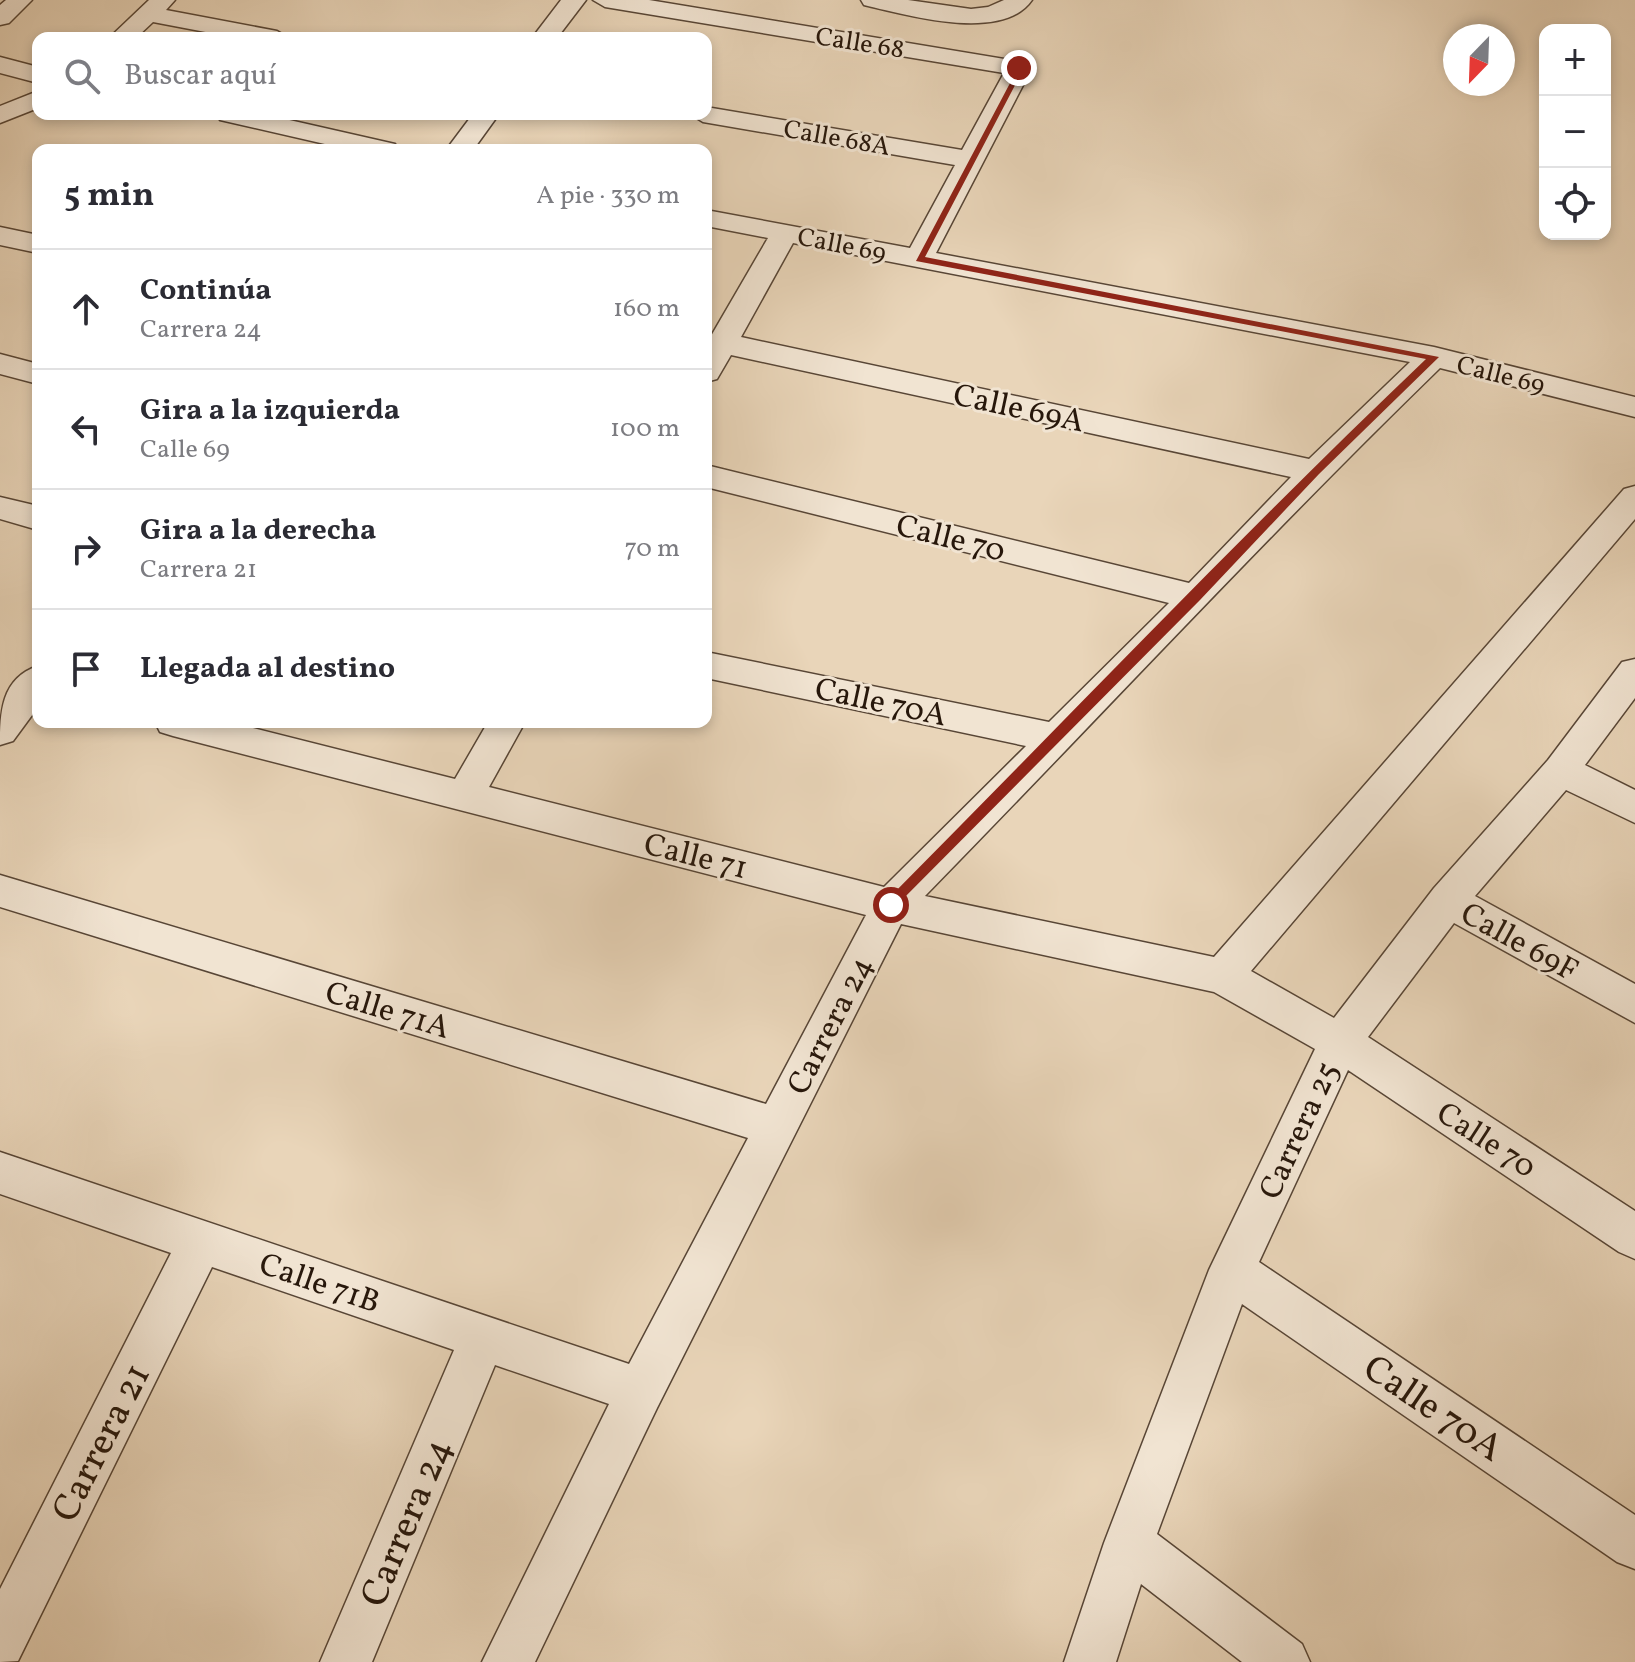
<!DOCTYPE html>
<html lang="es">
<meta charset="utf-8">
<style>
body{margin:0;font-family:Vollkorn,serif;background:#f2f2f3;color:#2b2b33}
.controls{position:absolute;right:24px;top:24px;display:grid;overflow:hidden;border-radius:16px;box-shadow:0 4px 12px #0003}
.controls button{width:72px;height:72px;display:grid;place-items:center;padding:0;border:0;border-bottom:2px solid #e1e1e2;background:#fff;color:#2b2b33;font:40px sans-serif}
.compass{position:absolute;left:1443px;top:24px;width:72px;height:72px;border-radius:50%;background:#fff;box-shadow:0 4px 12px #0003;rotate:203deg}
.stop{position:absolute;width:24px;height:24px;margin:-18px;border:6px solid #8f2418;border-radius:50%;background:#fff}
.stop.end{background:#8f2418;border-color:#fff;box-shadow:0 2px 8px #0008}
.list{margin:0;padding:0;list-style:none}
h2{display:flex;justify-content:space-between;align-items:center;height:104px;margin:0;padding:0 32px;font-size:34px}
h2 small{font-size:26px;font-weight:400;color:#7c7c81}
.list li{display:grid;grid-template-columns:52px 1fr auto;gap:24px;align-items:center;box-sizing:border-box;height:120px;padding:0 32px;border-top:2px solid #e1e1e2}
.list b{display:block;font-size:30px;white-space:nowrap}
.list p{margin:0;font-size:26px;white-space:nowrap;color:#7c7c81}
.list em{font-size:26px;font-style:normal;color:#7c7c81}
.icon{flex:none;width:44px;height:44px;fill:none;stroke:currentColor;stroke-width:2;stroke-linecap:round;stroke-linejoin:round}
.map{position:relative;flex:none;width:1635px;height:1662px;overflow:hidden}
.search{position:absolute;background:#fff;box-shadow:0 4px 12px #0003;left:32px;top:32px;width:680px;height:88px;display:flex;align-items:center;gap:20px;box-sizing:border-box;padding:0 28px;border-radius:16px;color:#7c7c81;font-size:30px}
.panel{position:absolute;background:#fff;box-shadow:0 4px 12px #0003;left:32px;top:144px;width:680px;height:584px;border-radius:16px}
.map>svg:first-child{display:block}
</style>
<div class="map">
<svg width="1635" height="1662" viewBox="0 0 1635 1662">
<rect width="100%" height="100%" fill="#e9d5b9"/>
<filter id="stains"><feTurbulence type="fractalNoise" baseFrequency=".0025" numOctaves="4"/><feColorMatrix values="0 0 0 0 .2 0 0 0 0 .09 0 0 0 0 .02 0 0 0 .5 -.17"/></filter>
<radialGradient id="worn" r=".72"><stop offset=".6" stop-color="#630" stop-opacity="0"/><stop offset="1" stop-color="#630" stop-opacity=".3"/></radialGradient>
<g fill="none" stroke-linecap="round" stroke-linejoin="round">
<defs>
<path id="street" d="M 6,0 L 32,0 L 9,23 L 0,25 L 0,5 Z
M 149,0 L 175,0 L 166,10 L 277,31 L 289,38 L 237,38 L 153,22 L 136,38 L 109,38 Z
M 561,0 L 586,0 L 557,38 L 532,38 Z
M 593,0 L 649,0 L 1028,63 L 1032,68 L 936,253 L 1434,347 L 1635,397 L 1635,417 L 1440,368 C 1264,539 1097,720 925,896 L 1214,957 L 1624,489 L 1635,486 L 1635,519 L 1251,971 L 1334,1018 L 1434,888 L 1548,760 L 1622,662 L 1635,659 L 1635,698 L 1585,765 L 1635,790 L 1635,823 L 1566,790 L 1475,896 L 1635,984 L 1635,1023 L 1454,923 L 1368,1037 L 1635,1211 L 1635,1259 L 1619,1252 L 1348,1070 L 1259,1262 L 1635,1515 L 1635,1569 L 1617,1562 L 1242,1304 L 1157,1534 L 1302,1644 L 1310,1662 L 1242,1662 L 1141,1584 L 1116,1662 L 1064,1662 L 1104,1543 L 1209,1270 L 1315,1049 L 1214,992 L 901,924 L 657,1408 L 535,1662 L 482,1662 L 609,1404 L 495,1365 L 372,1662 L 320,1662 L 454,1350 L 212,1267 L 18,1661 L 0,1662 L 0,1589 L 171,1253 L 0,1194 L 0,1152 L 629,1364 L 748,1138 L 0,907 L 0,875 L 766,1104 L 866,915 L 173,736 L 160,732 L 155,722 L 229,722 L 455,779 L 488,722 L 525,722 L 489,787 L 884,887 L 1026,746 L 706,678 L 706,652 L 1049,722 L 1169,603 L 706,487 L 706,465 L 1189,583 L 1291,477 L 731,355 L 717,379 L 706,382 L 707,343 L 768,238 L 706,226 L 706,210 L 910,248 L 955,165 L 703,122 L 690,114 L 706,114 L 706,107 L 962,150 L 1004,73 L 605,7 ZM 793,243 L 1410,362 L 1309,459 L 741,337 Z
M 861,0 L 908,0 L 971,9 L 988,7 L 1004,0 L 1032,0 C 1003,43 906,15 864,5 Z
M 0,57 L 38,67 L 38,83 L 0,73 Z
M 38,91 L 38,108 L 0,123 L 0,106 Z
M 216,114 L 263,114 L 395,144 L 399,150 L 351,150 L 220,120 Z
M 473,114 L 499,114 L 473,150 L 446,150 Z
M 0,227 L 38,235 L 38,253 L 0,245 Z
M 0,354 L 38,364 L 38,384 L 0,374 Z
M 0,497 L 38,506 L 38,530 L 0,519 Z
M 38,666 L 38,707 L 13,741 L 0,745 C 0,713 1,678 38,666 Z"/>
</defs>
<!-- street casing -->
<use href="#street" stroke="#584636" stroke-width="3"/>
<!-- street -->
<use href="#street" fill="#f1e4d2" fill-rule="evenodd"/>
</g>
<!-- route -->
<path fill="#8f2418" d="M 1019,66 L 1024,68 L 925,257 L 1439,357 L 1319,474 L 1200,600 L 891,911 L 886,909 L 886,901 C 1066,720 1241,535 1426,359 L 916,261 Z"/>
<g text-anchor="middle" stroke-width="6" stroke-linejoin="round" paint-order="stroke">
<!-- far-street labels -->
<g font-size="26" fill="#27170b" stroke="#f1e4d2">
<text transform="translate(860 42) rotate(9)" y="9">Calle 68</text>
<text transform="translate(837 137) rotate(10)" y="9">Calle 68A</text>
<text transform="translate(842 244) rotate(11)" y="9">Calle 69</text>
<text transform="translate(1501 374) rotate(14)" y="9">Calle 69</text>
</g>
<!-- street labels -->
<g font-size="32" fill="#27170b" stroke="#f1e4d2">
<text transform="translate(1019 407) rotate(12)" y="11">Calle 69A</text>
<text transform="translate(951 537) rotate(14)" y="11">Calle 70</text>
<text transform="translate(881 701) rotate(12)" y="11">Calle 70A</text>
<text transform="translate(696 855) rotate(14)" y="11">Calle 71</text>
<text transform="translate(1520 941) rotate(29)" y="11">Calle 69F</text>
<text transform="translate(388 1009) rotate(17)" y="11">Calle 71A</text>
<text transform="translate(829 1025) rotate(-63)" y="11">Carrera 24</text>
<text transform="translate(1298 1130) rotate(-65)" y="11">Carrera 25</text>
<text transform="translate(1487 1139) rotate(33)" y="11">Calle 70</text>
<text transform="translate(320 1282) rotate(19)" y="11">Calle 71B</text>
</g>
<!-- near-street labels -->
<g font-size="38" fill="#27170b" stroke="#f1e4d2">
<text transform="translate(1434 1407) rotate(34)" y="13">Calle 70A</text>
<text transform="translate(100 1442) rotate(-63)" y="13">Carrera 21</text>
<text transform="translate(405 1522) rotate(-67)" y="13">Carrera 24</text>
</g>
</g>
<rect width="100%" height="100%" filter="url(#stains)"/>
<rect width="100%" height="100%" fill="url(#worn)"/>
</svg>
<div class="controls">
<button>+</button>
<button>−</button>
<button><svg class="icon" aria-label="locate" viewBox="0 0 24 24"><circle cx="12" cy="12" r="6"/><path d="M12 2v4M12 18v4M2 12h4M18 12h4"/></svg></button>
</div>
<svg class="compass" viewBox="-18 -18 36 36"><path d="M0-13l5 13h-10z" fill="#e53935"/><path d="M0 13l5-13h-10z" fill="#7c7c81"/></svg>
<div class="stop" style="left:891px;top:905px"></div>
<div class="stop end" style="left:1019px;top:68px"></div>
<div class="search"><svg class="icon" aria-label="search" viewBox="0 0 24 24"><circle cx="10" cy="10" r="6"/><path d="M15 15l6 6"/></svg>Buscar aquí</div>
<section class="panel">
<h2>5 min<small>A pie · 330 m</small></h2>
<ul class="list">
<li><svg class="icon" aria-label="ahead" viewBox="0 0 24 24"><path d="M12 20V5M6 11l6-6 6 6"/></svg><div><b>Continúa</b><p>Carrera 24</p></div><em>160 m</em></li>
<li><svg class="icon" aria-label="left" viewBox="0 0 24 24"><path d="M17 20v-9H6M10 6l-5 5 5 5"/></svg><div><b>Gira a la izquierda</b><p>Calle 69</p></div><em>100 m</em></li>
<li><svg class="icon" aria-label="right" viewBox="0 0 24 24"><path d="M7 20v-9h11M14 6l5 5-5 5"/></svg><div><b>Gira a la derecha</b><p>Carrera 21</p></div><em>70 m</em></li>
<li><svg class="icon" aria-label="arrive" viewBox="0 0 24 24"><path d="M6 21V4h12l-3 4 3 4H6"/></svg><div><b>Llegada al destino</b></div></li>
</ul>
</section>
</div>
